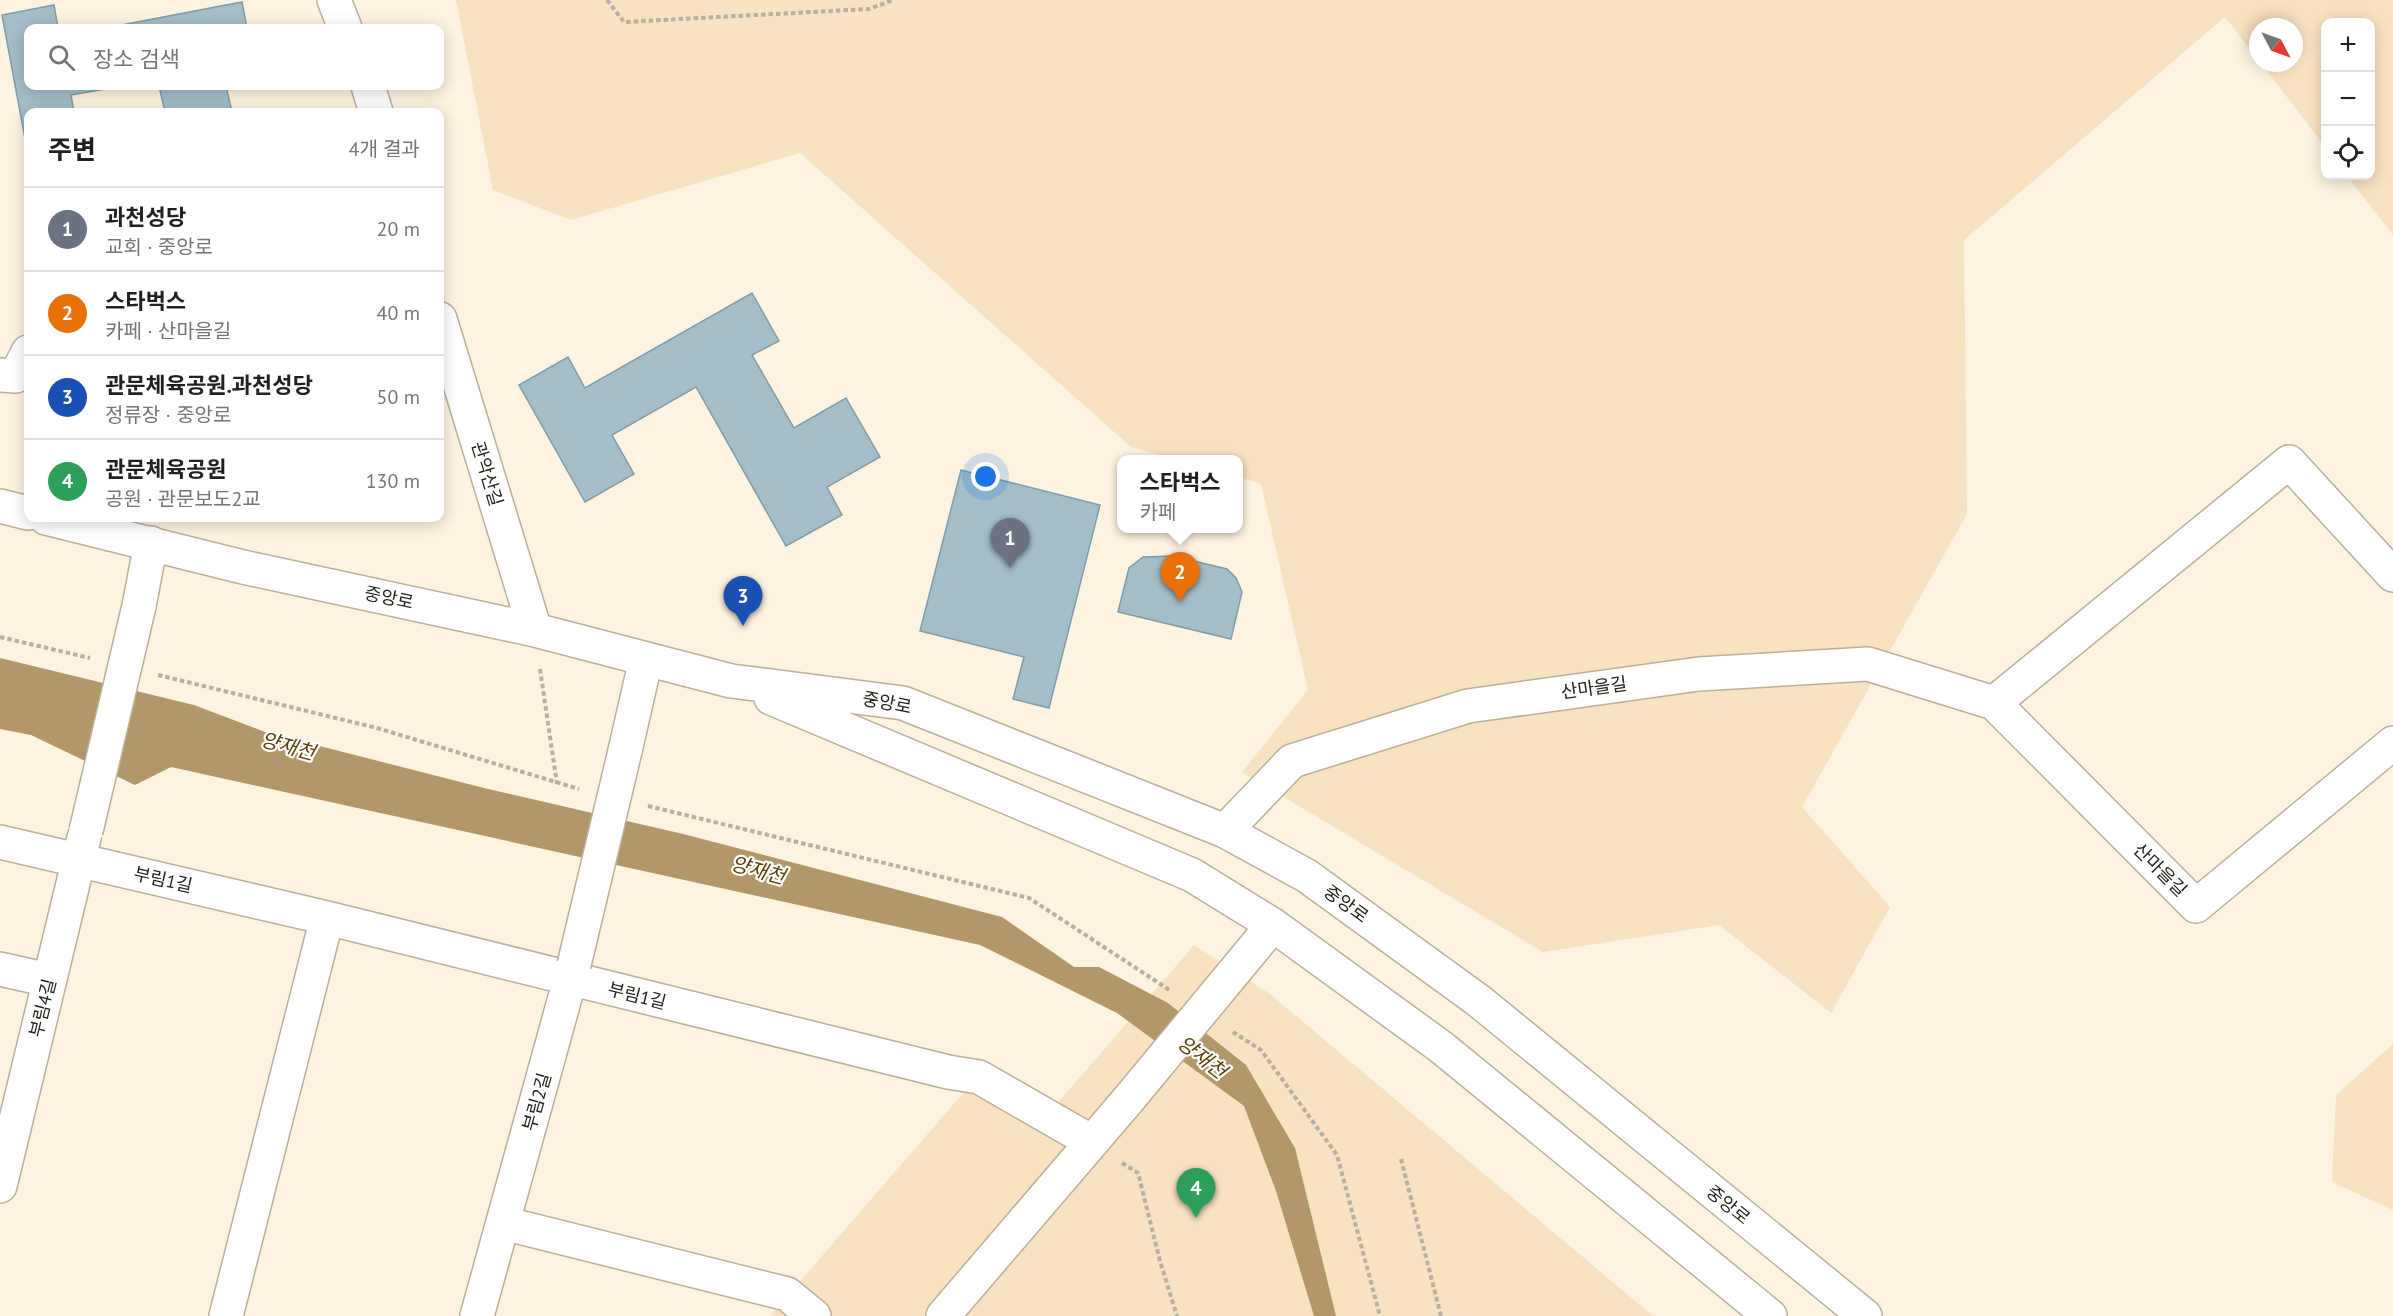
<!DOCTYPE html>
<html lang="ko">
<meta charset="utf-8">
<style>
body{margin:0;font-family:"PT Sans","Noto Sans KR",sans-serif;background:#f2f2f2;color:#202124}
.controls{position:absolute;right:18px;top:18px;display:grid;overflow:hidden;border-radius:12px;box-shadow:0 3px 15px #0003}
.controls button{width:54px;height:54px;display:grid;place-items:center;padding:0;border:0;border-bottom:2px solid #e0e0e0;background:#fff;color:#202124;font:30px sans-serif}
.compass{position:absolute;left:2249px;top:18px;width:54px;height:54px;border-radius:50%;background:#fff;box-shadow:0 3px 15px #0003;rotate:131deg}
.you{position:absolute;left:986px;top:477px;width:21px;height:21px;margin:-15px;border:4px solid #fff;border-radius:50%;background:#1a73e8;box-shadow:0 0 0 9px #1a73e833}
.badge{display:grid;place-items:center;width:39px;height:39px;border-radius:50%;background:#d93025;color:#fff;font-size:20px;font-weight:700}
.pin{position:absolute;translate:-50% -50px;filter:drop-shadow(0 2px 3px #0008)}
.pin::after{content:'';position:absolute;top:32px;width:21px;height:18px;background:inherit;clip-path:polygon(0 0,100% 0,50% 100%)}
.popup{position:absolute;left:1117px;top:455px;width:126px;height:78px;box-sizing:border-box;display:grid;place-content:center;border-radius:12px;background:#fff;filter:drop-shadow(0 2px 4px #0005);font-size:20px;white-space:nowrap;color:#757577}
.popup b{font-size:22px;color:#202124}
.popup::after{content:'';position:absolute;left:50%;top:100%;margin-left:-12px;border:12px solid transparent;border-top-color:#fff}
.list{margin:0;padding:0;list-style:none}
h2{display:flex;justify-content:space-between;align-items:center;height:78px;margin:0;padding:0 24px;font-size:26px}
h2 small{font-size:20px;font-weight:400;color:#757577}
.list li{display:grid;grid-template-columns:39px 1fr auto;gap:18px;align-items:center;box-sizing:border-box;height:84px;padding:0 24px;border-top:2px solid #e0e0e0}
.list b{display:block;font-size:22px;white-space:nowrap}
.list p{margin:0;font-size:20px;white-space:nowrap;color:#757577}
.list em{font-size:20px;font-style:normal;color:#757577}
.icon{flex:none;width:33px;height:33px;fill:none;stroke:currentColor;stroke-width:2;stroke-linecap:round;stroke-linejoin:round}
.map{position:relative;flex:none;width:2393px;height:1316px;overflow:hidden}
.search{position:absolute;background:#fff;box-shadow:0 3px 15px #0003;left:24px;top:24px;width:420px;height:66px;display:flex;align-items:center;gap:15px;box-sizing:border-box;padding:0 21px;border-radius:12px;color:#757577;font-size:22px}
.panel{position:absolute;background:#fff;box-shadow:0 3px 15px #0003;left:24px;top:108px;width:420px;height:414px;border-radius:12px}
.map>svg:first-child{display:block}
</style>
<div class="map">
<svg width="2393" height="1316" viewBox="0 0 2393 1316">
<rect width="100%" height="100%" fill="#fdf3e1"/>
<!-- green -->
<path fill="#f7e2c1" d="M 456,0 L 2393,0 L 2393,235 L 2347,176 L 2370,176 L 2370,22 L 2326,22 L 2325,147 L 2261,63 L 2294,63 L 2294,27 L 2258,27 L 2258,60 L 2225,17 L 1964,240 L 1967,514 L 1802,807 L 1890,907 L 1831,1013 L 1719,925 L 1543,952 L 1242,772 L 1308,690 L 1261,484 L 1239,477 L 1238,460 L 1175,459 L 1131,447 L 800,153 L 571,220 L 493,190 Z
M 1194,945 L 1270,994 L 1653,1316 L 770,1316 L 971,1084 L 1044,1119 Z
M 2393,1044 L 2393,1210 L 2332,1182 L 2336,1095 Z"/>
<!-- water -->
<path fill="#b29769" d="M 0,658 L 194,705 L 265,732 L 484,788 L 683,834 L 1002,917 L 1074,967 L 1099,967 L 1168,1003 L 1246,1065 L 1295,1148 L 1336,1316 L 1314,1316 L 1276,1191 L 1244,1106 L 1117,1013 L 980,945 L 171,767 L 135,785 L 31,735 L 0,729 Z"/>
<!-- building -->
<path fill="#a3bec9" stroke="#829ca7" stroke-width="1.5" d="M 242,2 L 247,28 L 106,28 Z
M 54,5 L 58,28 L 28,28 L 28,86 L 122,86 L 71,95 L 74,112 L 28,112 L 27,149 L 2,15 Z
M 159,86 L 226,86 L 232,112 L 165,112 Z
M 752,293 L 779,341 L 752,355 L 794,428 L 846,398 L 880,457 L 827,487 L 842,515 L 786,546 L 696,387 L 612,435 L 634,474 L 585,502 L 519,385 L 568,357 L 585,388 Z
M 961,470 L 1100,505 L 1049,708 L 1013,699 L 1024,657 L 920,631 Z
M 1173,556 L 1227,569 L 1236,578 L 1242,592 L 1231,639 L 1118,612 L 1129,568 L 1143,557 Z"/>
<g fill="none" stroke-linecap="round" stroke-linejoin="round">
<defs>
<path id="minor" d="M 334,0 L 345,28
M 368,86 L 376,112
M 440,319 L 535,630
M 0,375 L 16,376 L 28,352
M 0,506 L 28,513
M 46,518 L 243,567 L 535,630 L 731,681 L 903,703 L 1225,831 L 1307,876 L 1479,1001 L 1865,1316
M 139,606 L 151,543
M 771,698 L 1192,875 L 1273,925 L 1441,1047 L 1770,1316
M 1994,703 L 2289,462 L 2393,575
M 625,751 L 646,659
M 1225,831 L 1292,761 L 1468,706 L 1699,674 L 1868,664 L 1994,703 L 2196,906 L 2393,743
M 0,842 L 327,918 L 948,1072 L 979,1077 L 1092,1142
M 0,969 L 49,980
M 1215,995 L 1273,925
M 0,1186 L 84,838
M 503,1223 L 787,1294 L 814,1316
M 226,1316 L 327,918
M 477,1316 L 574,965
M 943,1316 L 1128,1100"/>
</defs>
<!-- minor casing -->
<use href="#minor" stroke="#bcaf9a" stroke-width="36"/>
<!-- path -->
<path stroke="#b7afa0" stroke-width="4" stroke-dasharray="4.5 3" stroke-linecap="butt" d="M 607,0 L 624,22 L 869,9 L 893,0
M 0,637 L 90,658
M 540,669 L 557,784
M 158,675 L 377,728 L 579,789
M 648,806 L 1029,898 L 1171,991
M 1233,1032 L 1261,1050 L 1337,1155 L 1380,1316
M 1401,1159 L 1441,1316
M 1122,1163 L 1138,1173 L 1160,1261 L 1177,1316"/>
<!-- minor -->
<use href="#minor" stroke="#fff" stroke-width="33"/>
<defs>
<path id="minor-bridge" d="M 86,831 L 139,606
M 574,965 L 625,751
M 1128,1100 L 1215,995"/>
</defs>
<!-- minor-bridge casing -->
<use href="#minor-bridge" stroke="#bcaf9a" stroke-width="36" stroke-linecap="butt"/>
<!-- minor-bridge -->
<use href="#minor-bridge" stroke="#fff" stroke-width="33"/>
</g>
<g text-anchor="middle" stroke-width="4.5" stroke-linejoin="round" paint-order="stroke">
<!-- street labels -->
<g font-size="18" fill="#252018" stroke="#fff">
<text transform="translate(487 474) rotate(73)" y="6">관악산길</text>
<text transform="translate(389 598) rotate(12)" y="6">중앙로</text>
<text transform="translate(1594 688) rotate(-8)" y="6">산마을길</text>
<text transform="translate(887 703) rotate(11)" y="6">중앙로</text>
<text transform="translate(2160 870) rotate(45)" y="6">산마을길</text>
<text transform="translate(163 880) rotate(13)" y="6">부림1길</text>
<text transform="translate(1346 904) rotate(36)" y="6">중앙로</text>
<text transform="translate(637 996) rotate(14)" y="6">부림1길</text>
<text transform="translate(43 1008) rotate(-76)" y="6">부림4길</text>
<text transform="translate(537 1102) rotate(-74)" y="6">부림2길</text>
<text transform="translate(1728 1205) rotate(39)" y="6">중앙로</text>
</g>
<!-- water labels -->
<g font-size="20" font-style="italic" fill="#5d4104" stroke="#fff">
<text transform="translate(288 746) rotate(15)" y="7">양재천</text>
<text transform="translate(758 870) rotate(15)" y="7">양재천</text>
<text transform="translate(1202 1057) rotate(38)" y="7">양재천</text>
</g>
</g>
</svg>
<div class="controls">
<button>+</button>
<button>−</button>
<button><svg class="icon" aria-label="locate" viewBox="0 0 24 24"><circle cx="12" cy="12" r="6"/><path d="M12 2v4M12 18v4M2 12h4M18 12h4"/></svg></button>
</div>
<svg class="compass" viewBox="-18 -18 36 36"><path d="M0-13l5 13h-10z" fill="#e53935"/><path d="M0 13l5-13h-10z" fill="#757577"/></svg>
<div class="you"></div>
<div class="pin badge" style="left:1010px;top:568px;background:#6b7280">1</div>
<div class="pin badge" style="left:1180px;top:602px;background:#e8710a">2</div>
<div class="popup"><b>스타벅스</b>카페</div>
<div class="pin badge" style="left:743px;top:626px;background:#1a4fb4">3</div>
<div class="pin badge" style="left:1196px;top:1218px;background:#2e9e5b">4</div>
<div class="search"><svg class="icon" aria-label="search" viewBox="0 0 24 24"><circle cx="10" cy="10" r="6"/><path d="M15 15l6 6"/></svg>장소 검색</div>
<section class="panel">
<h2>주변<small>4개 결과</small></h2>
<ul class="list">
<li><span class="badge" style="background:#6b7280">1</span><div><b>과천성당</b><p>교회 · 중앙로</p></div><em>20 m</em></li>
<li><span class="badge" style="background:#e8710a">2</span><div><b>스타벅스</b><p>카페 · 산마을길</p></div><em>40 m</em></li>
<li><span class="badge" style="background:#1a4fb4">3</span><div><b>관문체육공원.과천성당</b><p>정류장 · 중앙로</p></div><em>50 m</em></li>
<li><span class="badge" style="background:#2e9e5b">4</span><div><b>관문체육공원</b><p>공원 · 관문보도2교</p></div><em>130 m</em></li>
</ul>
</section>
</div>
